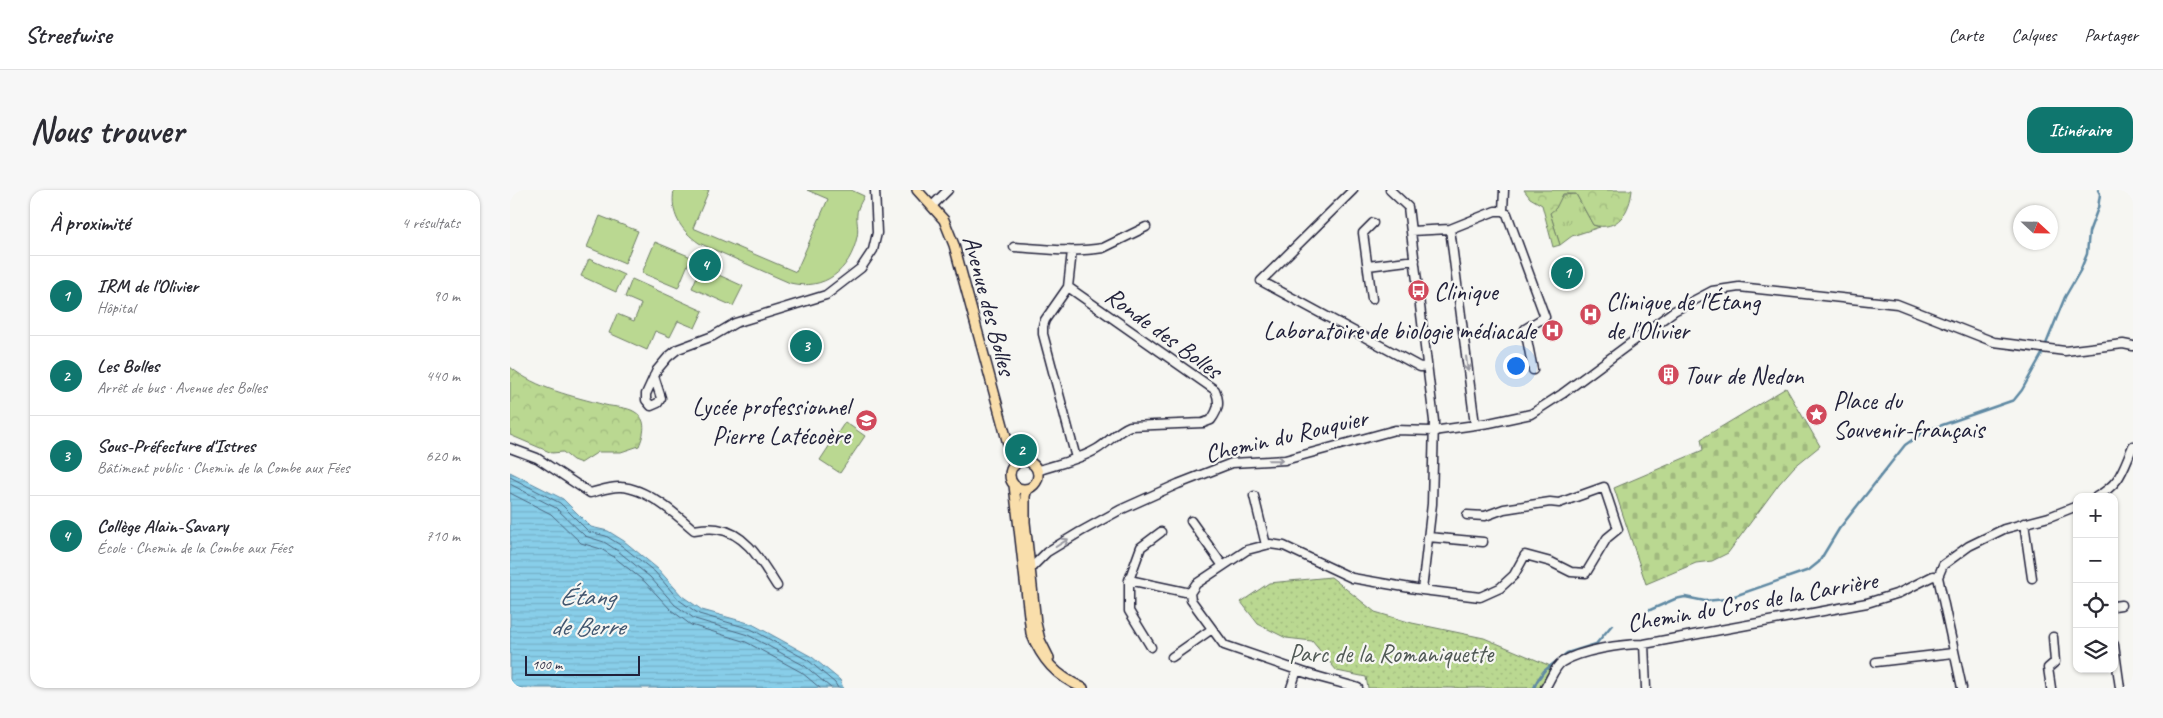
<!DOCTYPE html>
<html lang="fr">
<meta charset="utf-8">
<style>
body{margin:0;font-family:Caveat,sans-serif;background:#f7f7f7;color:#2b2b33}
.controls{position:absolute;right:15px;bottom:15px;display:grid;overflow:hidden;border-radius:10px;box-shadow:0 1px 4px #0004}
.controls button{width:45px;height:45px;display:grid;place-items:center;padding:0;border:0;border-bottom:1px solid #e1e1e2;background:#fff;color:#2b2b33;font:25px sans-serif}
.compass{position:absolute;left:1503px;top:15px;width:45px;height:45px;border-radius:50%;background:#fff;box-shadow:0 1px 4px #0004;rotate:112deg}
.scale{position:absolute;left:15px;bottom:12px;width:115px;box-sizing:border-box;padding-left:5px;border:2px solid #22223b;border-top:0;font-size:14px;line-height:18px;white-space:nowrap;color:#22223b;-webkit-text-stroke:4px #f6f6f2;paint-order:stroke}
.you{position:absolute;left:1005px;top:175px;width:18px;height:18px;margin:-12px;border:4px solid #fff;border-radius:50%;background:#1a73e8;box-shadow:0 0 0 8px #1a73e833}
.badge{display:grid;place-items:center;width:32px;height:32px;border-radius:50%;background:#0f766e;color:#fff;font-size:16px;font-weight:700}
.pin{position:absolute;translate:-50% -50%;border:2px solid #fff;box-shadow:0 1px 5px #0006}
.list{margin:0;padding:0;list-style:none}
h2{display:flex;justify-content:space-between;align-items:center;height:65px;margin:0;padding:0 20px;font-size:21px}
h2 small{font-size:16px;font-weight:400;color:#7c7c81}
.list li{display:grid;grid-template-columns:32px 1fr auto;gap:15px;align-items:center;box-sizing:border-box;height:80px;padding:0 20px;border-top:1px solid #e1e1e2}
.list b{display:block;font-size:19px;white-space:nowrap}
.list p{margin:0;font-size:16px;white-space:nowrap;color:#7c7c81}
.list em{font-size:16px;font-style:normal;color:#7c7c81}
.icon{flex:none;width:28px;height:28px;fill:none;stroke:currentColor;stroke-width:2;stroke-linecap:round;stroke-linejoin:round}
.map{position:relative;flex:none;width:1623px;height:498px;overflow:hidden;border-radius:15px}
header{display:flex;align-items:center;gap:30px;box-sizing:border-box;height:70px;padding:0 25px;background:#fff;border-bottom:1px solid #e1e1e2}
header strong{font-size:24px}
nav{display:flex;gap:28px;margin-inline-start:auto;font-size:18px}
.intro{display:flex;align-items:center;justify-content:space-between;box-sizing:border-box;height:120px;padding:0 30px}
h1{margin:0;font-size:35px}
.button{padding:12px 22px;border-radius:15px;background:#0f766e;color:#fff;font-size:18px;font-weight:700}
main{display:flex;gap:30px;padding:0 30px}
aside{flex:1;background:#fff;border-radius:15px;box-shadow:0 1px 4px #0004}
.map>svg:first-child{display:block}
</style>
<header>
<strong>Streetwise</strong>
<nav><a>Carte</a><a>Calques</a><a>Partager</a></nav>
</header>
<div class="intro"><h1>Nous trouver</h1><a class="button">Itinéraire</a></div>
<main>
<aside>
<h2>À proximité<small>4 résultats</small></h2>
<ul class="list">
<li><span class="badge">1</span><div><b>IRM de l'Olivier</b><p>Hôpital</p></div><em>90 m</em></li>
<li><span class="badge">2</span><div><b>Les Bolles</b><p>Arrêt de bus · Avenue des Bolles</p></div><em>440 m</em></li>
<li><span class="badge">3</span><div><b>Sous-Préfecture d'Istres</b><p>Bâtiment public · Chemin de la Combe aux Fées</p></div><em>620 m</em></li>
<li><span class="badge">4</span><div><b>Collège Alain-Savary</b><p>École · Chemin de la Combe aux Fées</p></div><em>710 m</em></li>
</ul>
</aside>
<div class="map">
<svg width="1623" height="498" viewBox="0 0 1623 498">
<defs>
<pattern id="grass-tufts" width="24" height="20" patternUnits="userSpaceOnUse" patternTransform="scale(1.25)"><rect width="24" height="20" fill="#bad891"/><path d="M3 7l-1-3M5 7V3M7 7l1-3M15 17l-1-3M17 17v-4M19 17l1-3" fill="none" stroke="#a0b97e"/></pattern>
<pattern id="forest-crowns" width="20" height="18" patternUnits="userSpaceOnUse" patternTransform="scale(1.25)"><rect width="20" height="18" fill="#bad891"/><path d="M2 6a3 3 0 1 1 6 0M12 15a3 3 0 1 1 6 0" fill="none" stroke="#a0b97e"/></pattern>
<pattern id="cemetery-stones" width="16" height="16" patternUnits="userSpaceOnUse" patternTransform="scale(1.25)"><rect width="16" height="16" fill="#bad891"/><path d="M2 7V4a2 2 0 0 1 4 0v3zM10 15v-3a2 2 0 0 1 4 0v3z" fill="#a0b97e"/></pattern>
<pattern id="park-dots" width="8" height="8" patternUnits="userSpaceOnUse" patternTransform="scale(1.25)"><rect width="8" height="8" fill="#bad891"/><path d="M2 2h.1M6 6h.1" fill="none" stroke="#a0b97e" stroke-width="1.8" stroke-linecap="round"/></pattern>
<pattern id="water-rules" width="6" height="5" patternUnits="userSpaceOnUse" patternTransform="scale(1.25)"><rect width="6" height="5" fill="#88cee9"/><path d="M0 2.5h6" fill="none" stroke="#75b1c9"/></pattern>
</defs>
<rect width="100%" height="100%" fill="#f6f6f2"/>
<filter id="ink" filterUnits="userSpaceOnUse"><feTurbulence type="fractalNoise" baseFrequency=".02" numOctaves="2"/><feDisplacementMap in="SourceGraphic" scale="10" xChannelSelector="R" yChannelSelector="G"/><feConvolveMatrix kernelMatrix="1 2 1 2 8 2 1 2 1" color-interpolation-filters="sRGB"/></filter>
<g filter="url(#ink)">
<!-- grass -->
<path fill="url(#grass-tufts)" stroke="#6e7d66" d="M 1066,4 L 1083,35 L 1090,37 L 1062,46 L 1050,55 L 1040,23 L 1052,5 Z"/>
<!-- forest -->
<path fill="url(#forest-crowns)" stroke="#6e7d66" d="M 1014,0 L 1122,0 C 1120,21 1108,42 1083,35 L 1066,4 L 1053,4 L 1046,18 L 1040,23 L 1050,55 L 1043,57 L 1032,15 L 1020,8 Z
M 0,177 C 27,199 62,206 95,215 C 103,217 118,217 125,222 C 138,230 134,244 129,256 L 111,262 L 88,262 L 71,273 L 63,270 L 53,262 L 42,263 L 0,245 Z"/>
<!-- cemetery -->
<path fill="url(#cemetery-stones)" stroke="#6e7d66" d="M 1276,198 L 1310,256 L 1284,277 L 1269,294 L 1218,363 L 1202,371 L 1186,373 L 1136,394 L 1104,298 L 1193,260 L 1191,249 Z"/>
<!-- park -->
<path fill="url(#park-dots)" stroke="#6e7d66" d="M 821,387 L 865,422 L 902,433 L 974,448 L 1043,477 L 1030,498 L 858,498 L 856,487 L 827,481 L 802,451 L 776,448 L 748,434 L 731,412 L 759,393 Z"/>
<!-- pitch -->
<path fill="#bad891" stroke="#6e7d66" d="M 164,0 L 199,0 L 183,38 L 286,82 L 318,9 L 297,0 L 341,0 L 354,6 C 352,11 347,18 347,24 C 346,31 349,38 347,47 C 340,81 314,101 280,93 L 189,53 C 170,40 160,23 164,0 Z
M 90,26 L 128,41 L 115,73 L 77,57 Z
M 145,52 L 181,67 L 168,98 L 132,83 Z
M 79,69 L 114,85 L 106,102 L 71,86 Z
M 191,77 L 233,96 L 223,116 L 182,98 Z
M 122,89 L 193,121 L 185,138 L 168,131 L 160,147 L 145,141 L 137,160 L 99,143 L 107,124 L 124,131 L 131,114 L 115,107 Z
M 335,232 L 355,246 L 330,283 L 310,270 Z"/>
<!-- water -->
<path fill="url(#water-rules)" stroke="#5f89a3" d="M 0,282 L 53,309 L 81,337 L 98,341 L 114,351 L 148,379 L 172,406 L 192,420 L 242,434 L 302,467 L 330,490 L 333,498 L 0,498 Z"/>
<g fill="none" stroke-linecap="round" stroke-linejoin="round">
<!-- shore -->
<path stroke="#4b6781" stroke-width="1" d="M 0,287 L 50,313 L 79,342 L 96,346 L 112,356 L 145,382 L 169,410 L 189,424 L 241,439 L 299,471 L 325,493 L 328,498
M 0,294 L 46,318 L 75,346 L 94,352 L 108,361 L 140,387 L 165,415 L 185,429 L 238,445 L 295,476 L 321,498
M 0,303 L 41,324 L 71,353 L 91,359 L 104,367 L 135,392 L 161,420 L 181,435 L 236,452 L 291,482 L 310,498"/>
<!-- stream -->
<path stroke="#5f89a3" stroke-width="2.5" d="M 1536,154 L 1555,107 L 1570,81 L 1577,64 L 1579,42 L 1588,18 L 1590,4 L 1588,0
M 1140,420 L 1165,409 L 1175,407 L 1195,411 L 1216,409 L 1299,380 L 1309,372 L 1329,339 L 1395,255 L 1415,241 L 1504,210 L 1512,200 L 1532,164
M 1024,498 L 1027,491 L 1034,481 L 1057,463 L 1086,454 L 1102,435"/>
<defs>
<path id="minor" d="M 843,0 L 751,91 L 910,177 L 917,176
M 880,0 L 898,17 L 924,231 L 922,314 L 912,400
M 423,15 L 438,0
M 993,21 L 994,0
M 940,39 L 965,235
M 901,41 L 940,39 L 985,21 L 993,21 L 997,24 L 1035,127 L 1015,139 L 1023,180
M 504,57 C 534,59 564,63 593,58 L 636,37
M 562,61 L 558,97 L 535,130 L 533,136 L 533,144 L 566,268
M 858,76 L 905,70
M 862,109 L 853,43 L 863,33
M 144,186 L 151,208 L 148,213 L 141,216 L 136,210 L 136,204 L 147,180 L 158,167 L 168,159 L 203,146 L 225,133 L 316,105 L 351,78 L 363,60 L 367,43 L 365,0
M 0,258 L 27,268 L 80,303 C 89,301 101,296 111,297 C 136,298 166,324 184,340 C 191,339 200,338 207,339 C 237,343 252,373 267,396
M 527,281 C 547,274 569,270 587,259 C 599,252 607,241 620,236 L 693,233 L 701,230 C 709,219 710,212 705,200 L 558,97
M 744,306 L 756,355
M 1586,307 C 1611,293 1612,281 1623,256
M 681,331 L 713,376
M 1514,333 L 1522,388
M 918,347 L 973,352
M 518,381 L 537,362 L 570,342 L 610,320 L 668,294 L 722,273 L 775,270 L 885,240 L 923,241 L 979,233 L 1021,224 L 1052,204 L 1164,121 L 1202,101 L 1229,97 L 1387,114 L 1484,152 L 1555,161 L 1613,154 L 1623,156
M 1428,387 L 1452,498
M 619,390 L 680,403
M 1604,416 L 1611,415
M 1134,454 L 1136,498
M 1604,455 L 1610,498
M 641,457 L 619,421 L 619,390 L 631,357 L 651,342
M 662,467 L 702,439
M 1366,472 L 1443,463
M 787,480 C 808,488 827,491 848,498
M 781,498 L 787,480 L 714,455 L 681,410 L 680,403 L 686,394 L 737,360 L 760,354 L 774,356 L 842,388 L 912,400 L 970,407 L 990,398 L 1004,385 L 1015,365 L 1041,372 L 1061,382 L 1076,383 L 1097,348 L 1108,339 L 1094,297 L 1049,313 L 1040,312 L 994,319 L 975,326 L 957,325
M 1035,498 C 1040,491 1045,476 1052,472 C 1071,460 1112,454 1134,454 L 1357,413 L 1389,403 L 1423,386 L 1428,387 L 1433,375 L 1459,356 L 1494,339 L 1539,327 L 1567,316
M 1541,498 L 1538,478 L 1545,472 L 1543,447"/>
<path id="major" d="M 407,0 L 434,30 L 444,55 L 504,276
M500 285a14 14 0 1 1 28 0a14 14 0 1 1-28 0Z
M 504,295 L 521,443 C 532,470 546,486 573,498
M 517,299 L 515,306 L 515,332 L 526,433 L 530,450 L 539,468"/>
</defs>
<!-- minor casing -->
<use href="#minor" stroke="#22223b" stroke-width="11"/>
<!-- major casing -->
<use href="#major" stroke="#22223b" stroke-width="12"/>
<!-- minor -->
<use href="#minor" stroke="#f6f6f2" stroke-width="8"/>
<!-- major -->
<use href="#major" stroke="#f9deab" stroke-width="9"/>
</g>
<!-- one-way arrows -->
<defs><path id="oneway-shaft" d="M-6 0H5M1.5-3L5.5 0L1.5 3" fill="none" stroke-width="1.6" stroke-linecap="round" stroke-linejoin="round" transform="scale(1.25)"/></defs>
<g stroke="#9797a0">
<use href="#oneway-shaft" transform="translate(957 174) rotate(83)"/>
<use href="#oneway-shaft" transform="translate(766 270) rotate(-1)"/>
<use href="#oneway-shaft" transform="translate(552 353) rotate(-32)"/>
</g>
</g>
<!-- icons -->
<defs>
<symbol id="bus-disc" viewBox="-11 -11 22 22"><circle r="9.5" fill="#d1495b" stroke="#f6f6f2"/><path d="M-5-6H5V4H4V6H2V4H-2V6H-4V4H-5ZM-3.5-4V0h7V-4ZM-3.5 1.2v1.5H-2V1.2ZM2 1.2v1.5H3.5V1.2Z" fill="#fff"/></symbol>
<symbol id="hospital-disc" viewBox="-11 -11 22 22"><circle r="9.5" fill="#d1495b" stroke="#f6f6f2"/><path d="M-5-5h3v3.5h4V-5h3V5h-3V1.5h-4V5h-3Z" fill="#fff"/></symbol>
<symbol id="building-disc" viewBox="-11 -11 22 22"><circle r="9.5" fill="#d1495b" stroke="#f6f6f2"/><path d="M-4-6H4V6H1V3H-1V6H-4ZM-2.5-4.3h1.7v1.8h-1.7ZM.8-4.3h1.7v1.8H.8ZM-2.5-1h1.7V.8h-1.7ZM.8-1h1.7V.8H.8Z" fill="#fff"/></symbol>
<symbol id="sight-disc" viewBox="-11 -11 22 22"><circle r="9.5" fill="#d1495b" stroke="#f6f6f2"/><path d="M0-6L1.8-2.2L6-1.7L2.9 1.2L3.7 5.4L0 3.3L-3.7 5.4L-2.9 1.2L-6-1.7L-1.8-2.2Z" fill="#fff"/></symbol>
<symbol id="school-disc" viewBox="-11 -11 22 22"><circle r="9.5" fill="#d1495b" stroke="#f6f6f2"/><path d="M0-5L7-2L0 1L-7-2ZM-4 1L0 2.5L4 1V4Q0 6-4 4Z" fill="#fff"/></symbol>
</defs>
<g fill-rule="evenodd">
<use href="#bus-disc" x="896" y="88" width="25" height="25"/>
<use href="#hospital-disc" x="1068" y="112" width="25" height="25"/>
<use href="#hospital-disc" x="1030" y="128" width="25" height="25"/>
<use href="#building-disc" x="1146" y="172" width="25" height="25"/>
<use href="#sight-disc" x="1294" y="212" width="25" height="25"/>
<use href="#school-disc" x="344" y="218" width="25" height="25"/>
</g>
<g text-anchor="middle" stroke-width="4.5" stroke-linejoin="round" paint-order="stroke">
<!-- poi labels -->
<g font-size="25" fill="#22223b" stroke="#f6f6f2" text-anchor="start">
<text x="924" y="110">Clinique</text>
<text x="1096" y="120">Clinique de l'Étang<tspan x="1096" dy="29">de l'Olivier</tspan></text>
<text x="1026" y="149" text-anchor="end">Laboratoire de biologie médiacale</text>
<text x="1174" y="194">Tour de Nedon</text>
<text x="1323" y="219">Place du<tspan x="1323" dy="29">Souvenir-français</tspan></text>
<text x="340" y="225" text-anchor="end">Lycée professionnel<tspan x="340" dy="29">Pierre Latécoère</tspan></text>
</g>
<!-- street labels -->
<g font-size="25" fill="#22223b" stroke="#f6f6f2">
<text transform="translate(480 115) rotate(75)" y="9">Avenue des Bolles</text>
<text transform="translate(654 142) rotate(36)" y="9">Ronde des Bolles</text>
<text transform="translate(776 245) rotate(-13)" y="9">Chemin du Rouquier</text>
<text transform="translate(1242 411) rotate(-10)" y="9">Chemin du Cros de la Carrière</text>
</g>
<!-- park labels -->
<g font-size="25" fill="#505955" stroke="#f6f6f2">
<text x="881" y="472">Parc de la Romaniquette</text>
</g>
<!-- water labels -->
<g font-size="26" font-style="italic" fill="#41566f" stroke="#f6f6f2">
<text x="77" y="415">Étang<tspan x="77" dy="30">de Berre</tspan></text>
</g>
</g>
</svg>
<div class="controls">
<button>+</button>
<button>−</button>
<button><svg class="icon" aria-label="locate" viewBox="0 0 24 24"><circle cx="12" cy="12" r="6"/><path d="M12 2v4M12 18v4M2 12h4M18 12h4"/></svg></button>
<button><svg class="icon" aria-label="layers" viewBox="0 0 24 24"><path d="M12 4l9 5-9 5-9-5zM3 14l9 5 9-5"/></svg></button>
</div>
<svg class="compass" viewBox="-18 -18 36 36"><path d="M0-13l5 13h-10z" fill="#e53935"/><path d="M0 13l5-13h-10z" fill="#7c7c81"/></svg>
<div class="scale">100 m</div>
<div class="you"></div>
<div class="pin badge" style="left:1057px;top:83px">1</div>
<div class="pin badge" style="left:511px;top:260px">2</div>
<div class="pin badge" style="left:296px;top:156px">3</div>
<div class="pin badge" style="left:195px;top:75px">4</div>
</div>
</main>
